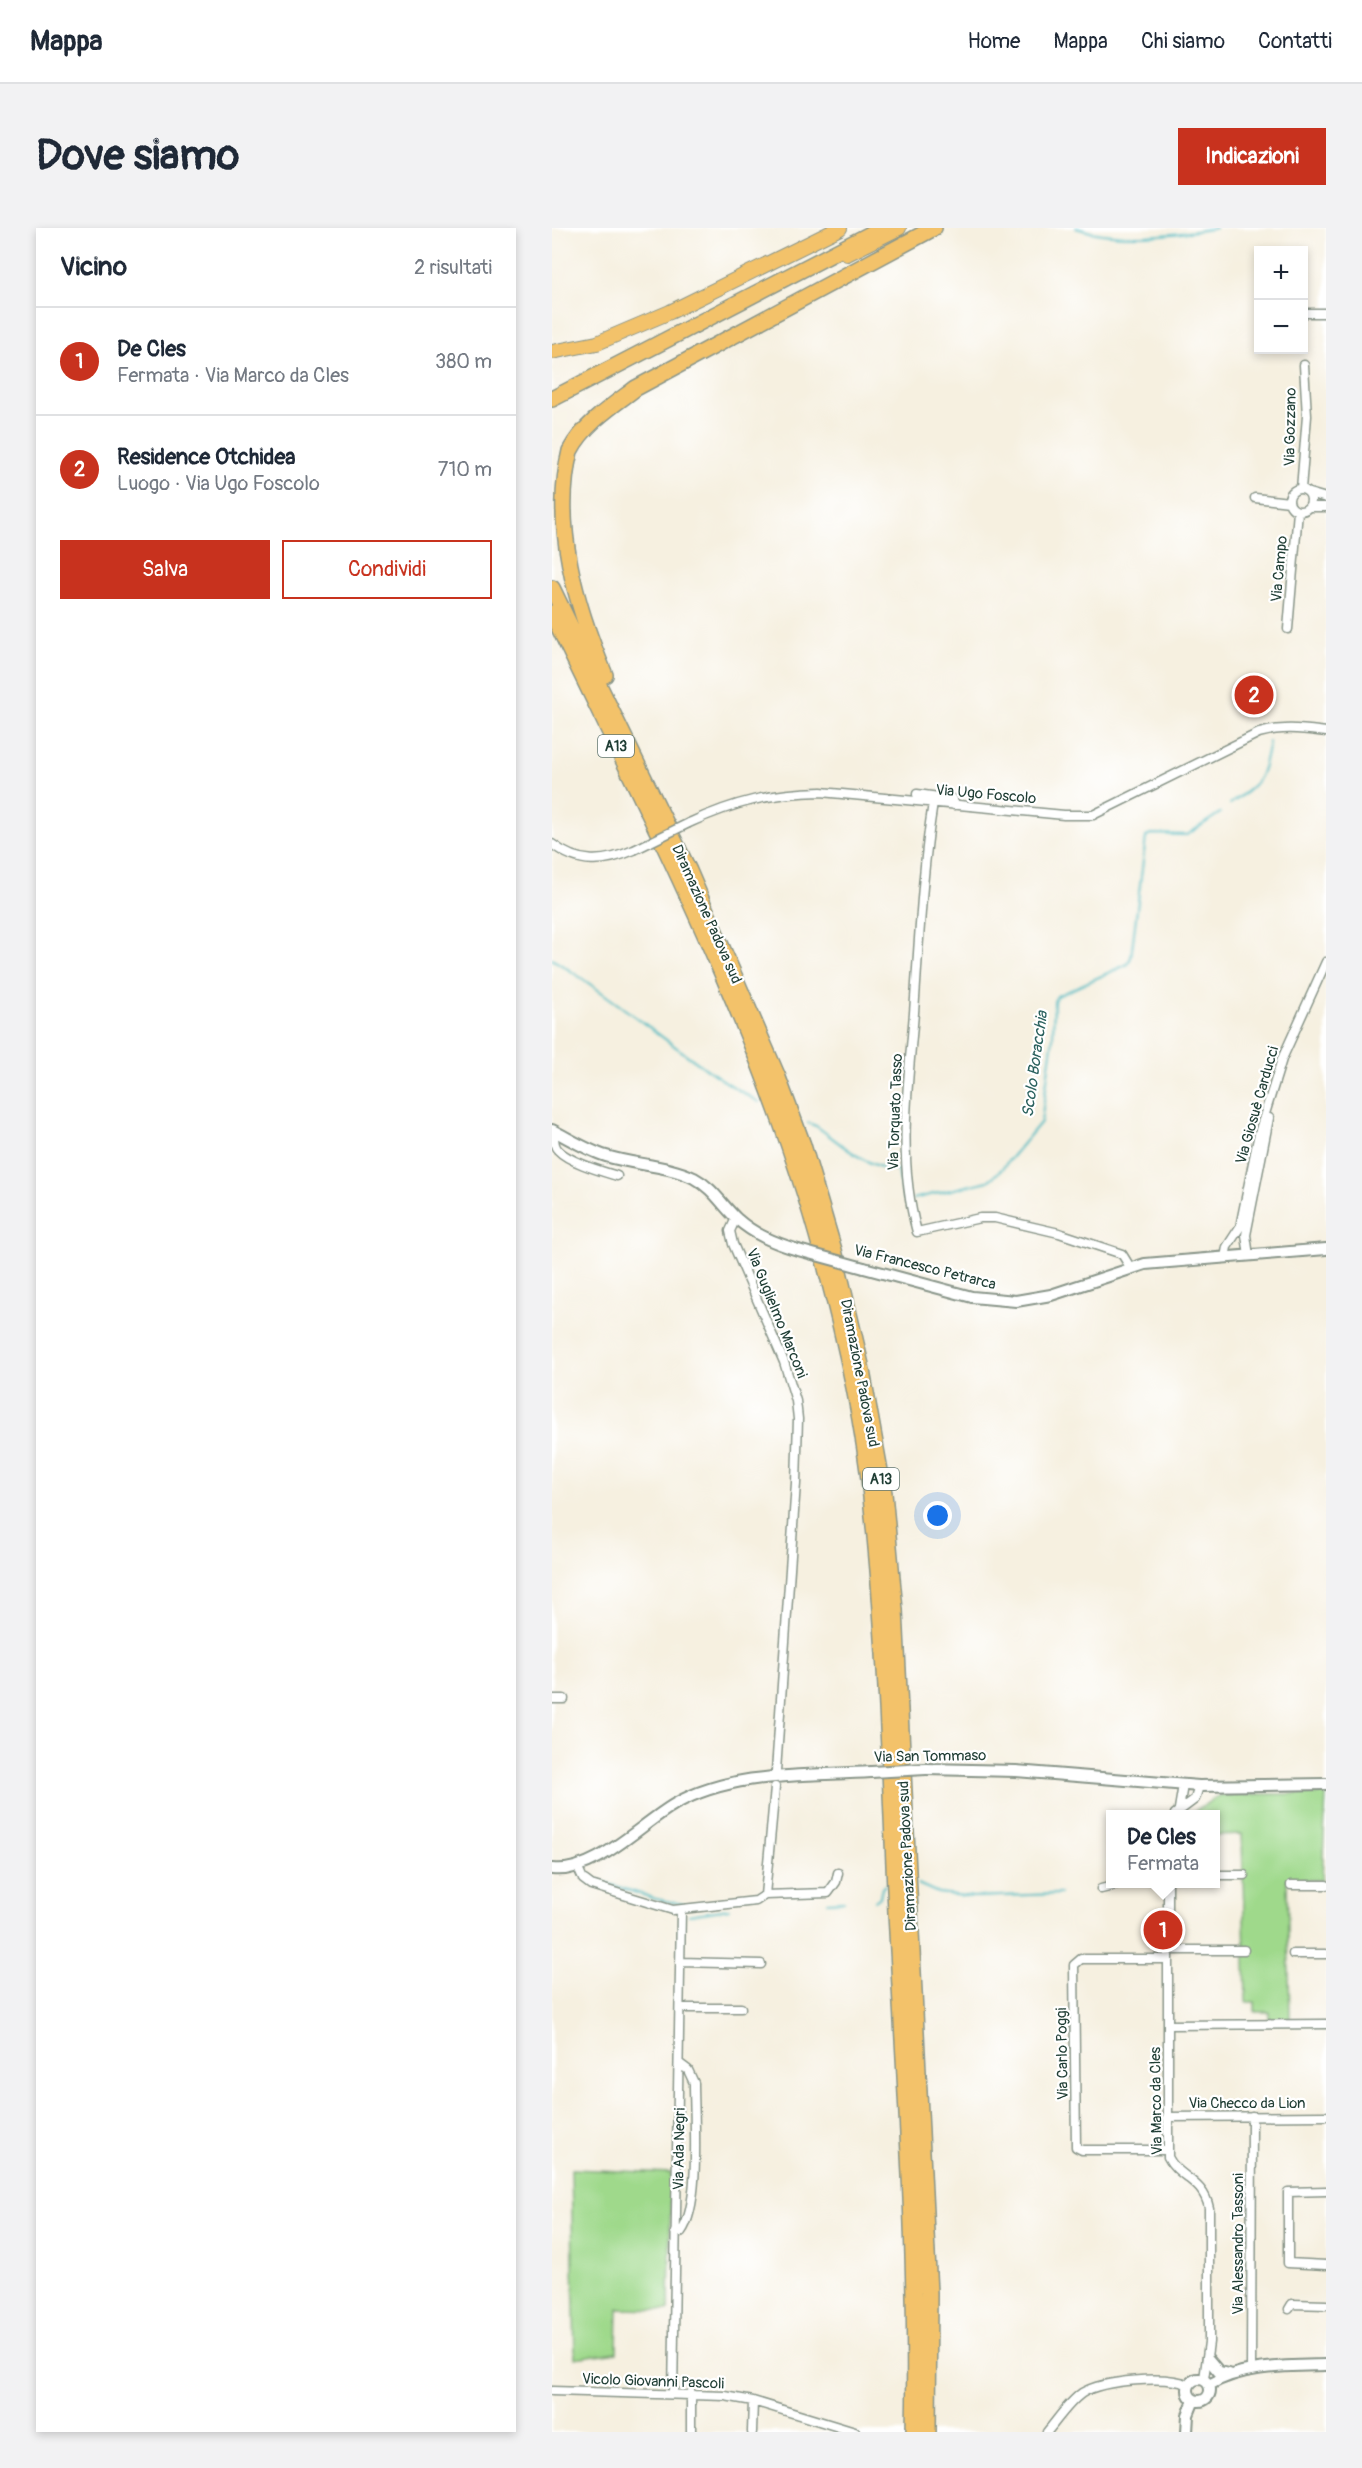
<!DOCTYPE html>
<html lang="it">
<meta charset="utf-8">
<style>
body{margin:0;font-family:Pangolin,sans-serif;background:#f2f2f3;color:#1f2937}
.controls{position:absolute;right:18px;top:18px;display:grid;overflow:hidden;border-radius:0px;box-shadow:0 3px 9px #0003}
.controls button{width:54px;height:54px;display:grid;place-items:center;padding:0;border:0;border-bottom:2px solid #e0e1e3;background:#fff;color:#1f2937;font:30px sans-serif}
.you{position:absolute;left:386px;top:1288px;width:21px;height:21px;margin:-15px;border:4px solid #fff;border-radius:50%;background:#1a73e8;box-shadow:0 0 0 9px #1a73e833}
.badge{display:grid;place-items:center;width:39px;height:39px;border-radius:50%;background:#c8321e;color:#fff;font-size:20px;font-weight:700}
.pin{position:absolute;translate:-50% -50%;border:3px solid #fff;box-shadow:0 2px 6px #0006}
.popup{position:absolute;left:554px;top:1582px;width:114px;height:78px;box-sizing:border-box;display:grid;place-content:center;border-radius:0px;background:#fff;filter:drop-shadow(0 2px 4px #0005);font-size:20px;white-space:nowrap;color:#747a83}
.popup b{font-size:22px;color:#1f2937}
.popup::after{content:'';position:absolute;left:50%;top:100%;margin-left:-12px;border:12px solid transparent;border-top-color:#fff}
.list{margin:0;padding:0;list-style:none}
h2{display:flex;justify-content:space-between;align-items:center;height:78px;margin:0;padding:0 24px;font-size:26px}
h2 small{font-size:20px;font-weight:400;color:#747a83}
.list li{display:grid;grid-template-columns:39px 1fr auto;gap:18px;align-items:center;box-sizing:border-box;height:108px;padding:0 24px;border-top:2px solid #e0e1e3}
.list b{display:block;font-size:22px;white-space:nowrap}
.list p{margin:0;font-size:20px;white-space:nowrap;color:#747a83}
.list em{font-size:20px;font-style:normal;color:#747a83}
.actions{display:flex;gap:12px;padding:18px 24px}
.actions a{flex:1;padding:14px 0;border:2px solid #c8321e;border-radius:0px;text-align:center;font-size:21px;color:#c8321e}
.actions .main{background:#c8321e;color:#fff}
.map{position:relative;flex:none;width:774px;height:2204px;overflow:hidden;border-radius:0px}
header{display:flex;align-items:center;gap:36px;box-sizing:border-box;height:84px;padding:0 30px;background:#fff;border-bottom:2px solid #e0e1e3}
header strong{font-size:28px}
nav{display:flex;gap:33px;margin-inline-start:auto;font-size:21px}
.intro{display:flex;align-items:center;justify-content:space-between;box-sizing:border-box;height:144px;padding:0 36px}
h1{margin:0;font-size:42px}
.button{padding:15px 27px;border-radius:0px;background:#c8321e;color:#fff;font-size:21px;font-weight:700}
main{display:flex;gap:36px;padding:0 36px}
aside{flex:1;background:#fff;border-radius:0px;box-shadow:0 3px 9px #0003}
.map>svg:first-child{display:block}
</style>
<header>
<strong>Mappa</strong>
<nav><a>Home</a><a>Mappa</a><a>Chi siamo</a><a>Contatti</a></nav>
</header>
<div class="intro"><h1>Dove siamo</h1><a class="button">Indicazioni</a></div>
<main>
<aside>
<h2>Vicino<small>2 risultati</small></h2>
<ul class="list">
<li><span class="badge">1</span><div><b>De Cles</b><p>Fermata · Via Marco da Cles</p></div><em>380 m</em></li>
<li><span class="badge">2</span><div><b>Residence Otchidea</b><p>Luogo · Via Ugo Foscolo</p></div><em>710 m</em></li>
</ul>
<div class="actions"><a class="main">Salva</a><a>Condividi</a></div>
</aside>
<div class="map">
<svg width="774" height="2204" viewBox="0 0 774 2204">
<rect width="100%" height="100%" fill="#fff"/>
<filter id="ink" filterUnits="userSpaceOnUse"><feTurbulence type="fractalNoise" baseFrequency=".0167" numOctaves="2"/><feDisplacementMap in="SourceGraphic" scale="12" xChannelSelector="R" yChannelSelector="G"/><feConvolveMatrix kernelMatrix="1 2 1 2 8 2 1 2 1" color-interpolation-filters="sRGB"/></filter>
<filter id="wash" filterUnits="userSpaceOnUse"><feTurbulence type="fractalNoise" baseFrequency=".008" numOctaves="4" result="noise"/><feDisplacementMap in="SourceGraphic" scale="24" xChannelSelector="R" yChannelSelector="G"/><feGaussianBlur stdDeviation="1.35" result="paint"/><feColorMatrix in="noise" values="0 0 0 0 0 0 0 0 0 0 0 0 0 0 0 0 0 1.4 0 .05"/><feComposite in="paint" operator="in"/></filter>
<g filter="url(#wash)">
<rect width="100%" height="100%" fill="#f6f0e0"/>
<!-- green -->
<path fill="#9fd98b" stroke="#5f8b60" stroke-width="1.5" d="M 774,1565 L 770,1652 L 735,1652 L 738,1792 L 717,1792 L 717,1784 L 703,1784 L 703,1774 L 694,1774 L 690,1606 L 664,1607 L 664,1586 L 638,1586 L 668,1567 Z
M 19,1941 L 119,1945 L 117,2082 L 66,2081 L 65,2124 L 23,2130 Z"/>
<g fill="none" stroke-linecap="round" stroke-linejoin="round">
<!-- stream -->
<path stroke="#4cbac2" stroke-width="2" d="M 524,0 C 566,14 621,7 664,0
M 678,576 C 710,554 709,552 717,514
M 0,731 C 72,775 135,834 207,874
M 256,895 L 264,898 C 290,916 313,940 346,942 L 352,971
M 361,971 L 436,953 L 448,943 L 489,894 L 501,810 L 502,773 L 505,768 L 576,736 L 579,729 L 594,609 L 598,606 L 635,607 L 668,585
M 48,1653 L 104,1671 L 135,1677
M 366,1656 L 386,1665 L 421,1669 L 508,1666
M 323,1673 L 328,1669 L 330,1660 L 333,1657
M 275,1674 L 292,1673
M 137,1687 L 177,1681"/>
</g>
</g>
<g filter="url(#ink)">
<g fill="none" stroke-linecap="round" stroke-linejoin="round">
<defs>
<path id="minor" d="M 752,85 L 774,85
M737 272a11 11 0 1 1 22 0a11 11 0 1 1-22 0Z
M 749,261 L 755,188 L 752,137
M 757,265 L 774,270
M 703,270 L 737,274
M 757,279 L 774,279
M 736,401 L 746,283
M 365,566 L 401,571 L 402,577
M 381,575 C 370,644 367,715 362,785 C 356,859 345,931 365,1004 L 428,990 L 443,990 L 507,1005 L 570,1026 L 578,1039
M 137,595 C 182,574 219,565 269,564 L 512,587 L 541,587 L 707,505 C 731,498 750,501 774,504
M 0,616 C 27,637 52,635 82,622
M 2,903 C 2,909 1,917 6,922 C 17,934 49,943 65,948
M 184,990 L 178,1003 L 181,1016 L 232,1134 L 244,1173 L 246,1191 L 244,1255 L 224,1543
M 697,1028 L 694,1007 L 717,890
M 673,1030 L 675,1019 L 688,999 L 707,905 L 730,831 L 774,734
M 0,1471 L 12,1471
M 627,1581 L 631,1557
M 623,1586 L 643,1571 L 647,1558
M 26,1640 L 31,1651 L 39,1657 L 121,1682 L 204,1673 L 213,1667 L 276,1665 L 284,1654 L 286,1645
M 664,1647 L 692,1647
M 616,1656 L 616,1929 C 626,1950 651,1951 657,1980 L 657,2114 L 652,2151
M 739,1657 L 774,1657
M 549,1661 L 569,1656
M 213,1667 L 223,1559
M 616,1722 L 692,1722
M 741,1726 L 774,1726
M 128,1734 L 209,1736
M 128,1780 L 189,1780
M 616,1797 L 774,1796
M 615,1889 L 774,1888
M 615,1922 L 530,1922 L 524,1919 L 522,1737 L 529,1731 L 616,1731
M 774,1963 L 736,1964 L 736,2035 L 774,2037
M 123,2004 L 129,2004 C 149,1978 142,1890 142,1855 L 136,1842 L 128,1836
M 737,2081 L 740,2076 L 774,2077
M 699,2143 L 700,1888
M 0,2163 L 173,2168 L 201,2173 L 303,2204
M 121,2166 L 129,1682
M 139,2204 L 139,2165
M 200,2204 L 201,2173
M 495,2204 C 506,2191 516,2175 530,2165 C 551,2152 615,2147 637,2157"/>
<path id="tertiary" d="M 0,902 C 18,911 35,922 54,928 C 83,937 115,937 142,950 C 161,960 170,977 185,991 C 203,1007 223,1015 246,1022
M 312,1040 L 420,1069 L 464,1073 L 499,1067 L 593,1036 L 774,1021
M 374,1541 L 464,1543 L 647,1558 L 774,1556
M 0,1641 C 43,1646 87,1597 123,1576 C 181,1543 254,1548 319,1544
M 656,2131 L 667,2144 L 676,2146
M636 2162a11 11 0 1 1 22 0a11 11 0 1 1-22 0Z
M 657,2157 C 690,2137 736,2138 774,2137
M 635,2204 L 636,2187 L 642,2172"/>
<path id="trunk" d="M 295,26 L 347,0
M 0,124 L 45,115 L 118,84 L 288,0"/>
<path id="motorway" d="M 0,171 L 330,0
M 0,360 L 137,643 L 225,847 L 251,917 L 282,1022 L 309,1137 L 332,1265 L 343,1382 L 377,2065 L 376,2204
M 0,385 C 100,594 211,804 271,1029 C 292,1107 311,1189 319,1269 C 334,1407 338,1546 344,1685 C 353,1857 366,2031 362,2204
M 53,447 C 24,378 0,297 18,223 C 32,196 60,178 84,160 L 382,0"/>
</defs>
<!-- minor casing -->
<use href="#minor" stroke="#8a968a" stroke-width="11"/>
<!-- tertiary casing -->
<use href="#tertiary" stroke="#8a968a" stroke-width="14"/>
<!-- trunk casing -->
<use href="#trunk" stroke="#8a968a" stroke-width="16"/>
<!-- motorway casing -->
<use href="#motorway" stroke="#8a968a" stroke-width="18"/>
<!-- minor -->
<use href="#minor" stroke="#fff" stroke-width="8"/>
<!-- tertiary -->
<use href="#tertiary" stroke="#fff" stroke-width="10"/>
<!-- trunk -->
<use href="#trunk" stroke="#f3c26a" stroke-width="14"/>
<!-- motorway -->
<use href="#motorway" stroke="#f3c26a" stroke-width="15"/>
<defs>
<path id="minor-bridge" d="M 82,622 L 137,595"/>
<path id="tertiary-bridge" d="M 246,1022 L 312,1040
M 319,1544 L 374,1541"/>
</defs>
<!-- minor-bridge casing -->
<use href="#minor-bridge" stroke="#8a968a" stroke-width="11" stroke-linecap="butt"/>
<!-- tertiary-bridge casing -->
<use href="#tertiary-bridge" stroke="#8a968a" stroke-width="14" stroke-linecap="butt"/>
<!-- minor-bridge -->
<use href="#minor-bridge" stroke="#fff" stroke-width="8"/>
<!-- tertiary-bridge -->
<use href="#tertiary-bridge" stroke="#fff" stroke-width="10"/>
</g>
</g>
<g text-anchor="middle" stroke-width="4.5" stroke-linejoin="round" paint-order="stroke">
<!-- shield labels -->
<g fill="#fff" stroke="#627771" stroke-width="1.5">
<rect x="46" y="507" width="36" height="22" rx="4.5"/>
<rect x="311" y="1240" width="36" height="22" rx="4.5"/>
</g>
<g font-size="14" font-weight="bold" fill="#1f3d34">
<text x="64" y="523">A13</text>
<text x="329" y="1256">A13</text>
</g>
<!-- street labels -->
<g font-size="15" fill="#1f3d34" stroke="#fff">
<text transform="translate(738 199) rotate(-89)" y="5">Via Gozzano</text>
<text transform="translate(727 341) rotate(-85)" y="5">Via Campo</text>
<text transform="translate(434 566) rotate(5)" y="5">Via Ugo Foscolo</text>
<text transform="translate(155 686) rotate(66)" y="5">Diramazione Padova sud</text>
<text transform="translate(705 877) rotate(-74)" y="5">Via Giosuè Carducci</text>
<text transform="translate(343 884) rotate(-88)" y="5">Via Torquato Tasso</text>
<text transform="translate(373 1039) rotate(14)" y="5">Via Francesco Petrarca</text>
<text transform="translate(225 1085) rotate(68)" y="5">Via Guglielmo Marconi</text>
<text transform="translate(308 1145) rotate(79)" y="5">Diramazione Padova sud</text>
<text transform="translate(378 1528) rotate(-1)" y="5">Via San Tommaso</text>
<text transform="translate(355 1628) rotate(-93)" y="5">Diramazione Padova sud</text>
<text transform="translate(510 1826) rotate(-91)" y="5">Via Carlo Poggi</text>
<text transform="translate(604 1873) rotate(-91)" y="5">Via Marco da Cles</text>
<text x="695" y="1880">Via Checco da Lion</text>
<text transform="translate(127 1921) rotate(-89)" y="5">Via Ada Negri</text>
<text transform="translate(686 2016) rotate(-90)" y="5">Via Alessandro Tassoni</text>
<text transform="translate(101 2153) rotate(2)" y="5">Vicolo Giovanni Pascoli</text>
</g>
<!-- water labels -->
<g font-size="16" font-style="italic" fill="#2c625f" stroke="#fff">
<text transform="translate(482 836) rotate(-82)" y="6">Scolo Boracchia</text>
</g>
</g>
</svg>
<div class="controls">
<button>+</button>
<button>−</button>
</div>
<div class="you"></div>
<div class="pin badge" style="left:611px;top:1702px">1</div>
<div class="popup"><b>De Cles</b>Fermata</div>
<div class="pin badge" style="left:702px;top:467px">2</div>
</div>
</main>
